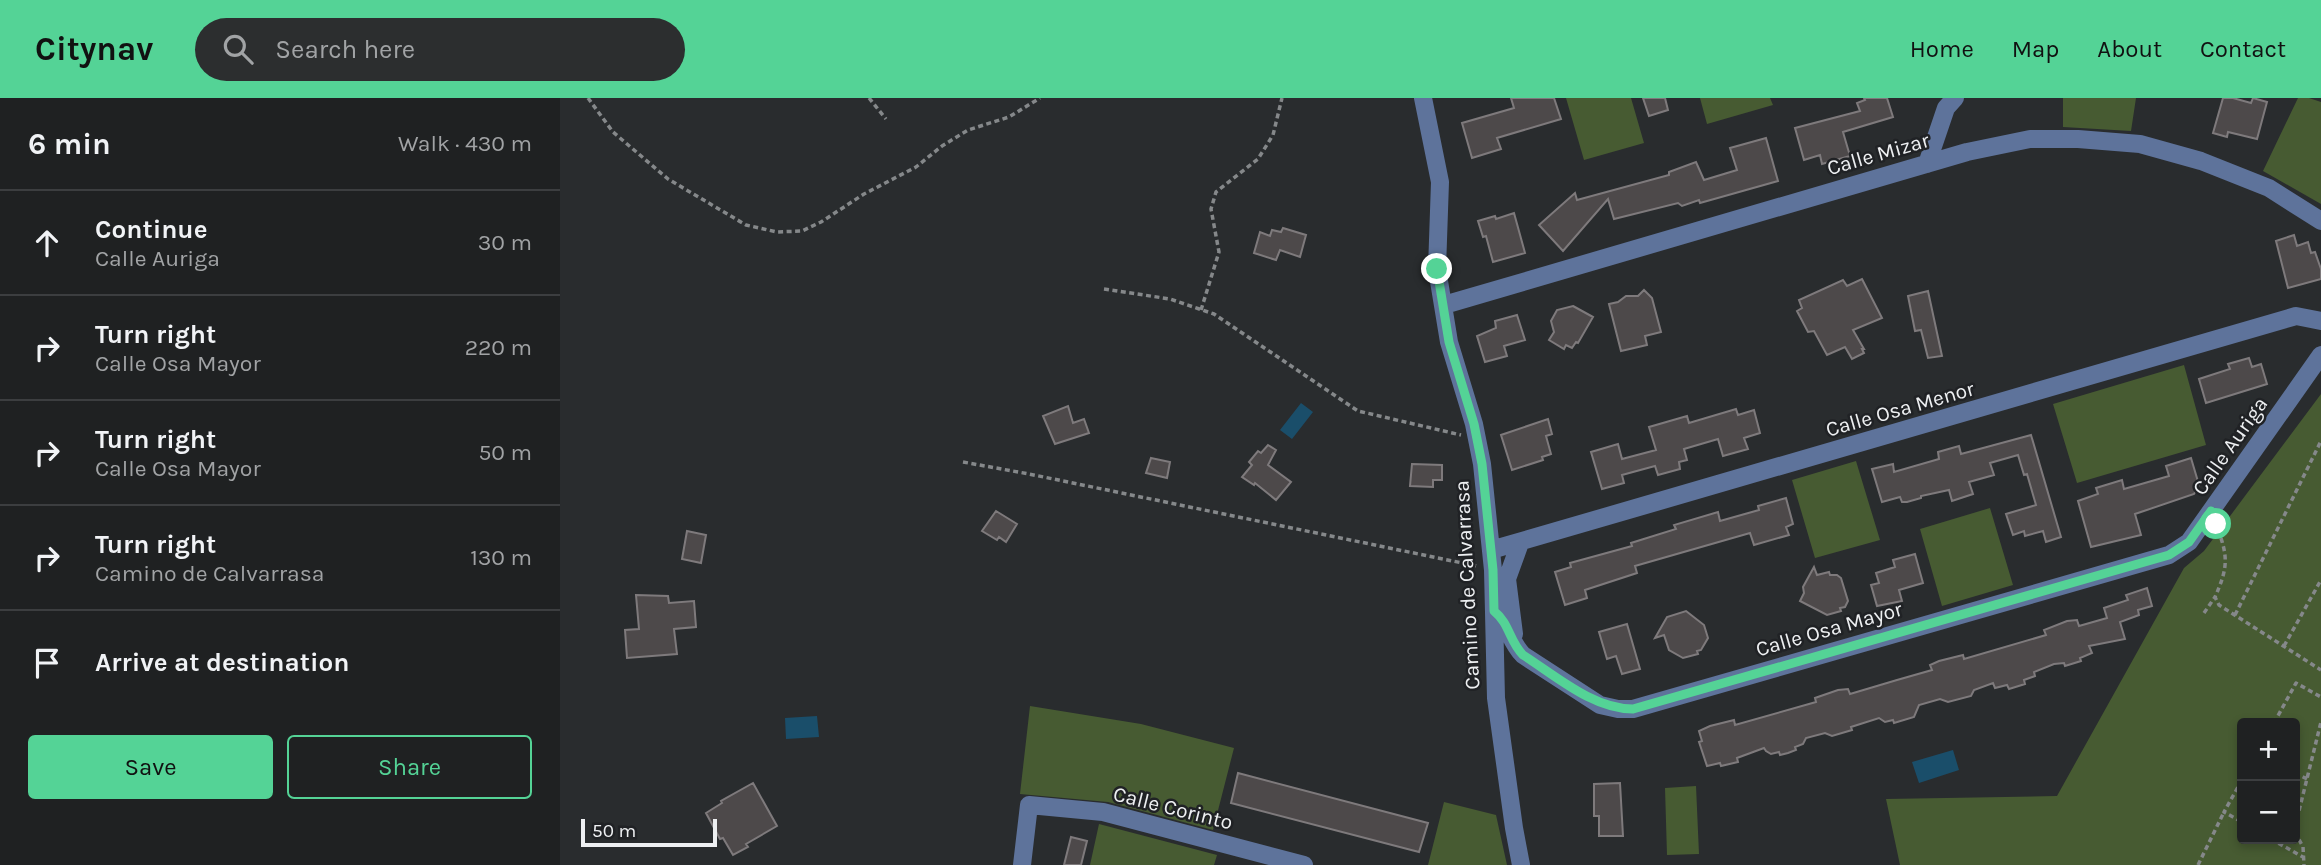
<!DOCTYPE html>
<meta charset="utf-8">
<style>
body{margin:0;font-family:Karla,sans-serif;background:#2c2e2f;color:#f1f3f6}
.controls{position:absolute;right:21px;bottom:21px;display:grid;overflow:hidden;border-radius:7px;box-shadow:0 4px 10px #0003}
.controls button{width:63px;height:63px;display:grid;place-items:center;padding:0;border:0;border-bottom:2px solid #3c3e40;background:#1f2122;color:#f1f3f6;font:35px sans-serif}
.scale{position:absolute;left:21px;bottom:18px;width:136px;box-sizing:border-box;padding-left:7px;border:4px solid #eef0f2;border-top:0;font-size:19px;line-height:24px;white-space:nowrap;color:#eef0f2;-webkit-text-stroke:5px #202225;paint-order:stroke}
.stop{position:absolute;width:21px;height:21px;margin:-16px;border:5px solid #54d396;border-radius:50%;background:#fff}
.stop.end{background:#54d396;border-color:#fff;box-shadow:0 2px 7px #0008}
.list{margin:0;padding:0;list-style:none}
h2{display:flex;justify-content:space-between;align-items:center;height:91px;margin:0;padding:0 28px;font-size:30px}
h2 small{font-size:23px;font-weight:400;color:#a1a3a5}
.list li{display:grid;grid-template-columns:46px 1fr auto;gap:21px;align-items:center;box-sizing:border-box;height:105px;padding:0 28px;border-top:2px solid #3c3e40}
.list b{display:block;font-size:26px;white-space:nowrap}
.list p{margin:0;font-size:23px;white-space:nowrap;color:#a1a3a5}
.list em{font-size:23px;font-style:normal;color:#a1a3a5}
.actions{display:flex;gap:14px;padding:21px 28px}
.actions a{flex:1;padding:16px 0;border:2px solid #54d396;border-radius:7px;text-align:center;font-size:24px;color:#54d396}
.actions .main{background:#54d396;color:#111}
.icon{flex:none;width:38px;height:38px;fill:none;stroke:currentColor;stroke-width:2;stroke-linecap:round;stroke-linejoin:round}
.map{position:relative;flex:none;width:1761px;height:767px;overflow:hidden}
header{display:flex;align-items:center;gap:42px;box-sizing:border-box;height:98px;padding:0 35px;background:#54d396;color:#111}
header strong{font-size:33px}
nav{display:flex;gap:38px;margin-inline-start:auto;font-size:24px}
.search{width:490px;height:63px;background:#2c2e2f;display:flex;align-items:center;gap:18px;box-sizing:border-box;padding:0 24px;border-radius:38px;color:#a1a3a5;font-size:26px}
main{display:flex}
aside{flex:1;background:#1f2122}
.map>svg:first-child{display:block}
</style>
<header>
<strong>Citynav</strong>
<div class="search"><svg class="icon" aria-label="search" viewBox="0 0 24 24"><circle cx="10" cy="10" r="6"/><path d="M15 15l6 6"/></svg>Search here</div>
<nav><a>Home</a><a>Map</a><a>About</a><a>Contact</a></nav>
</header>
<main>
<aside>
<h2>6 min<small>Walk · 430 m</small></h2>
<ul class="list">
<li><svg class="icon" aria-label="ahead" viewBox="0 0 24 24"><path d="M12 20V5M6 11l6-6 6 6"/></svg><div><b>Continue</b><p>Calle Auriga</p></div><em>30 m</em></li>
<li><svg class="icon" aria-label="right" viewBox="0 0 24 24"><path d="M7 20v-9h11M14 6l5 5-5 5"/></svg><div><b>Turn right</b><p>Calle Osa Mayor</p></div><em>220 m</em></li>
<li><svg class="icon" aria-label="right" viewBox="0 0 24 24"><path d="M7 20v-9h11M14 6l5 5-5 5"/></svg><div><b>Turn right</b><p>Calle Osa Mayor</p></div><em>50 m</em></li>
<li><svg class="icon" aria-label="right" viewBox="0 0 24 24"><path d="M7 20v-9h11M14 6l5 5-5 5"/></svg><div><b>Turn right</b><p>Camino de Calvarrasa</p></div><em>130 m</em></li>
<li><svg class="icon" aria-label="arrive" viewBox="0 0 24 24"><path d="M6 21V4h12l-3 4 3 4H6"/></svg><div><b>Arrive at destination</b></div></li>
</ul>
<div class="actions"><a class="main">Save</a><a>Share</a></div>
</aside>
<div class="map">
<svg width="1761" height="767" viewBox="0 0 1761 767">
<rect width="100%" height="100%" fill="#292c2e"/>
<!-- green -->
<path fill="#475b32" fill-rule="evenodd" d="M 1006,0 L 1071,0 L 1084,45 L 1024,62 Z
M 1140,0 L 1210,0 L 1213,7 L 1147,26 Z
M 1503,0 L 1576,0 L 1571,33 L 1503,29 Z
M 1738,0 L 1749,0 L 1761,4 L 1761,106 L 1703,73 Z
M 1624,267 L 1646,347 L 1517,385 L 1493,306 Z
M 1761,296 L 1761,767 L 1340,767 L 1326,701 L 1497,698 L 1624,470 L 1644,453 ZM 1682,625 L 1735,625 L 1735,741 L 1682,741 Z
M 1296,363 L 1320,442 L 1255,460 L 1232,382 Z
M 1430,410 L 1453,487 L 1382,508 L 1360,431 Z
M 470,608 L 581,626 L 674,650 L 653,732 L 548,704 L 460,696 Z
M 1136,688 L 1139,756 L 1107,757 L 1105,690 Z
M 884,704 L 936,717 L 947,767 L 868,767 Z
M 539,726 L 657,757 L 654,767 L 530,767 Z"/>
<!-- water -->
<path fill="#1a4e6a" d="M 741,305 L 753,314 L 732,341 L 720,332 Z
M 257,618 L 259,639 L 226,641 L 225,620 Z
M 1393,652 L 1399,672 L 1359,685 L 1352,664 Z"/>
<!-- building -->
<path fill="#4d494a" stroke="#7e7a7c" stroke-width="2" d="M 951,0 L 994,0 L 1001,21 L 937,40 L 941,51 L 912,60 L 902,25 L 954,10 Z
M 1083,0 L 1105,0 L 1108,12 L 1089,18 Z
M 1304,0 L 1327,0 L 1333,19 L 1283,34 L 1290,58 L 1262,66 L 1260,57 L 1244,62 L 1235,30 L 1300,13 L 1297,5 L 1305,2 Z
M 1663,0 L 1673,0 L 1691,5 L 1693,0 L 1707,4 L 1697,41 L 1668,34 L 1667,39 L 1653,35 Z
M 1206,40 L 1218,83 L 1140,105 L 1139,102 L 1122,108 L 1118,105 L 1054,121 L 1048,101 L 1003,153 L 979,127 L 1015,95 L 1017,102 L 1109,77 L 1109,74 L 1136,64 L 1144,82 L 1177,72 L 1170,50 Z
M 954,115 L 965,155 L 933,164 L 926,138 L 923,139 L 918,123 L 935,118 L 936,121 Z
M 723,130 L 746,137 L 740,159 L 720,152 L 716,162 L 694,155 L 700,134 L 710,138 L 712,132 L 721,134 Z
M 1734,137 L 1737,148 L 1748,144 L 1751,155 L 1755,154 L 1761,171 L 1761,181 L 1728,190 L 1716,143 Z
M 1302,181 L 1322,220 L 1293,232 L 1304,251 L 1302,251 L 1304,255 L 1292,261 L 1285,249 L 1267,257 L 1254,233 L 1248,234 L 1237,213 L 1242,210 L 1239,202 L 1283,182 L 1287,188 Z
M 1084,192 L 1092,200 L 1101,234 L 1085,238 L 1087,247 L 1061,253 L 1049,206 L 1058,204 L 1066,198 L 1078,198 Z
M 1368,193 L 1382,258 L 1368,260 L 1361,232 L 1355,233 L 1348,198 Z
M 1013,208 L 1033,219 L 1018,245 L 1016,244 L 1012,250 L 1006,247 L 1004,251 L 989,242 L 994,234 L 991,223 L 997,212 Z
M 957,217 L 965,242 L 944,248 L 947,258 L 925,264 L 917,238 L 936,230 L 935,223 Z
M 1689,260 L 1692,269 L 1701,266 L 1707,286 L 1646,305 L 1639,281 L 1670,271 L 1668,266 Z
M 508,308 L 513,325 L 524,321 L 529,335 L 495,346 L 483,318 Z
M 1176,311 L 1178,317 L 1194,312 L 1200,335 L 1184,340 L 1188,351 L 1163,358 L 1158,341 L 1124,351 L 1127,362 L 1119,364 L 1120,371 L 1098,377 L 1095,368 L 1062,377 L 1064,385 L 1042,391 L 1031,354 L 1058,346 L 1062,361 L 1096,352 L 1089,329 L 1127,318 L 1129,325 Z
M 988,321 L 992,336 L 986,338 L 991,356 L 982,359 L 983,362 L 952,372 L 941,337 Z
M 1471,337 L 1501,439 L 1486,444 L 1483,433 L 1465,438 L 1464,433 L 1453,437 L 1446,416 L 1476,407 L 1467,376 L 1464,377 L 1458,357 L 1430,365 L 1434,377 L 1409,384 L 1413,396 L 1392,403 L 1389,392 L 1361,398 L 1361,400 L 1347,404 L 1342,404 L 1340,399 L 1322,404 L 1312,371 L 1333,366 L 1334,374 L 1379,361 L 1378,354 L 1399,348 L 1401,356 Z
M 708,347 L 716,352 L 708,367 L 731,384 L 716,402 L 695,385 L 694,387 L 682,379 L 692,367 L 689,364 L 698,353 L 701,355 Z
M 591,360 L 610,364 L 607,380 L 586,375 Z
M 1631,360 L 1639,387 L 1634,396 L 1575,416 L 1581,437 L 1531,449 L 1518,403 L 1538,396 L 1536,390 L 1562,382 L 1564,391 L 1609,378 L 1606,368 Z
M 852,366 L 882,367 L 882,382 L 873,382 L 873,389 L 850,388 Z
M 1226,400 L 1233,426 L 1226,429 L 1229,437 L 1194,447 L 1190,435 L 1075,468 L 1077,475 L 1025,492 L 1027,500 L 1005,507 L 995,474 L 1011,469 L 1010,465 L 1072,448 L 1071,445 L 1116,431 L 1114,427 L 1158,414 L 1160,423 L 1199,412 L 1198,408 Z
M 436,413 L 457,426 L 446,444 L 439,439 L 437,442 L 422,433 Z
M 127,433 L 146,437 L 141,465 L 122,461 Z
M 1355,456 L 1363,485 L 1339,492 L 1342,503 L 1317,508 L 1311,487 L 1319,485 L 1316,475 L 1335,469 L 1333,462 Z
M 1254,469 L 1257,477 L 1269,474 L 1270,477 L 1277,477 L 1281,480 L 1288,503 L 1285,509 L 1280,510 L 1281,513 L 1267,517 L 1240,503 L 1244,495 L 1243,489 Z
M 1587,490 L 1592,508 L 1578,512 L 1579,517 L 1560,524 L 1565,541 L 1529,548 L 1532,555 L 1520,560 L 1521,563 L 1505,568 L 1504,565 L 1494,566 L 1474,574 L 1475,578 L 1464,582 L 1465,586 L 1449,591 L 1447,587 L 1435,590 L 1433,585 L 1414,592 L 1411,598 L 1388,604 L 1380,601 L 1359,607 L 1354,619 L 1334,625 L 1333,622 L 1325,624 L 1319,620 L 1291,629 L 1292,632 L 1272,638 L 1265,635 L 1246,640 L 1243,646 L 1235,649 L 1236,652 L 1228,655 L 1220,657 L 1219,654 L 1211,656 L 1206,653 L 1204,650 L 1177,660 L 1178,664 L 1161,668 L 1160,665 L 1147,668 L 1139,644 L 1142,643 L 1139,633 L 1150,628 L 1174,622 L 1175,627 L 1256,604 L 1255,600 L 1278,592 L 1288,591 L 1290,596 L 1337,582 L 1372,572 L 1370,567 L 1379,563 L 1403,557 L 1404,561 L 1486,537 L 1484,532 L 1507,523 L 1517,522 L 1519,528 L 1547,520 L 1544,510 L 1568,502 L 1566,497 Z
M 76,497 L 108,498 L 109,505 L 134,503 L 136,529 L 114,531 L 117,556 L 67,560 L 65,532 L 79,531 Z
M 1126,513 L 1144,527 L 1148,540 L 1141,552 L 1137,553 L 1138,556 L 1123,560 L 1109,552 L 1104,537 L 1095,540 L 1107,519 Z
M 1067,526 L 1080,571 L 1062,576 L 1056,558 L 1047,561 L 1039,534 Z
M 678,675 L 868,725 L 859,754 L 671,705 Z
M 193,685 L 217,728 L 186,746 L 188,749 L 173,757 L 163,740 L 160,741 L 146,715 L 162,705 L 161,703 Z
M 1060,685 L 1063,738 L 1039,738 L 1039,718 L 1034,718 L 1034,686 Z
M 511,739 L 527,743 L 521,767 L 504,767 Z"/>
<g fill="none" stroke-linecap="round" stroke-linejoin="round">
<!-- path -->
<path stroke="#85888a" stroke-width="3.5" stroke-dasharray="5 3.5" stroke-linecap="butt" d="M 28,0 L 53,34 L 108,81 L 186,127 L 217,134 L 242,133 L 261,124 L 304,96 L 356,69 L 382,48 L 408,32 L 449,19 L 480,0
M 309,0 L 326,21
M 544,191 L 610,201 L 654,216 L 798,313 L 901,337
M 641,212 L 659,154 L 651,111 L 656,94 L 698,61 L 713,37 L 722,0
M 403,364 L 469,376 L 917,468
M 1658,432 C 1669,460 1667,472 1655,499 L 1659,507 L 1761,572
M 1644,515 L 1655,499
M 1675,517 L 1761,343
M 1724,548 L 1761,482
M 1714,625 L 1736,585 L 1761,599
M 1735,675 L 1747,681
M 1682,682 L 1664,714 L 1682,724
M 1735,729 L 1761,624
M 1735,734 L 1743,749 L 1744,767
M 1711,741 L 1743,759
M 1638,767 L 1664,714"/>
<!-- minor -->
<path stroke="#5e739b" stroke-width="18" d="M 863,0 L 880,84 L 877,171 L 889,244 L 914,326 L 922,366 L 933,472 L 936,600 L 954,730 L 961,767
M 1367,66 L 1386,10 L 1395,0
M 884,207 L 1407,54 L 1470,41 L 1518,41 L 1580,46 L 1641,63 L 1709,90 L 1761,123
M 931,452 L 1736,218 L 1761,223
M 934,513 C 949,526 949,543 963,557 L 1040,607 L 1058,611 L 1073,611 L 1609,457 L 1629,444 L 1761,257
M 954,536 L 947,481 L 960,445
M 462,767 L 469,707 L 543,714 L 744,767"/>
</g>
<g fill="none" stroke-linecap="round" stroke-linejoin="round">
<!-- route -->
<path stroke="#54d396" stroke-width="9" d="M 877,171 L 889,244 L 914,326 L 922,366 L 933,472 L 934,513 C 950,526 949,543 963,557 C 996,578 1033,611 1073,611 L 1609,457 L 1629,444 L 1651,413 L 1656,426"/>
</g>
<g text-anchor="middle" stroke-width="5" stroke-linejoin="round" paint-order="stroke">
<!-- street labels -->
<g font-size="21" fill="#eef0f2" stroke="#202225">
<text transform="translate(1318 56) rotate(-16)" y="7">Calle Mizar</text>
<text transform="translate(1340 311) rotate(-16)" y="7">Calle Osa Menor</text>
<text transform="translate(1670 348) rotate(-55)" y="7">Calle Auriga</text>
<text transform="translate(907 487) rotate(-93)" y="7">Camino de Calvarrasa</text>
<text transform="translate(1269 531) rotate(-16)" y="7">Calle Osa Mayor</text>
<text transform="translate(613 710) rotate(14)" y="7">Calle Corinto</text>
</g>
</g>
</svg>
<div class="controls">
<button>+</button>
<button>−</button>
</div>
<div class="scale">50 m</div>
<div class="stop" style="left:1656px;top:426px"></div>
<div class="stop end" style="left:877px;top:171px"></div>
</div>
</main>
